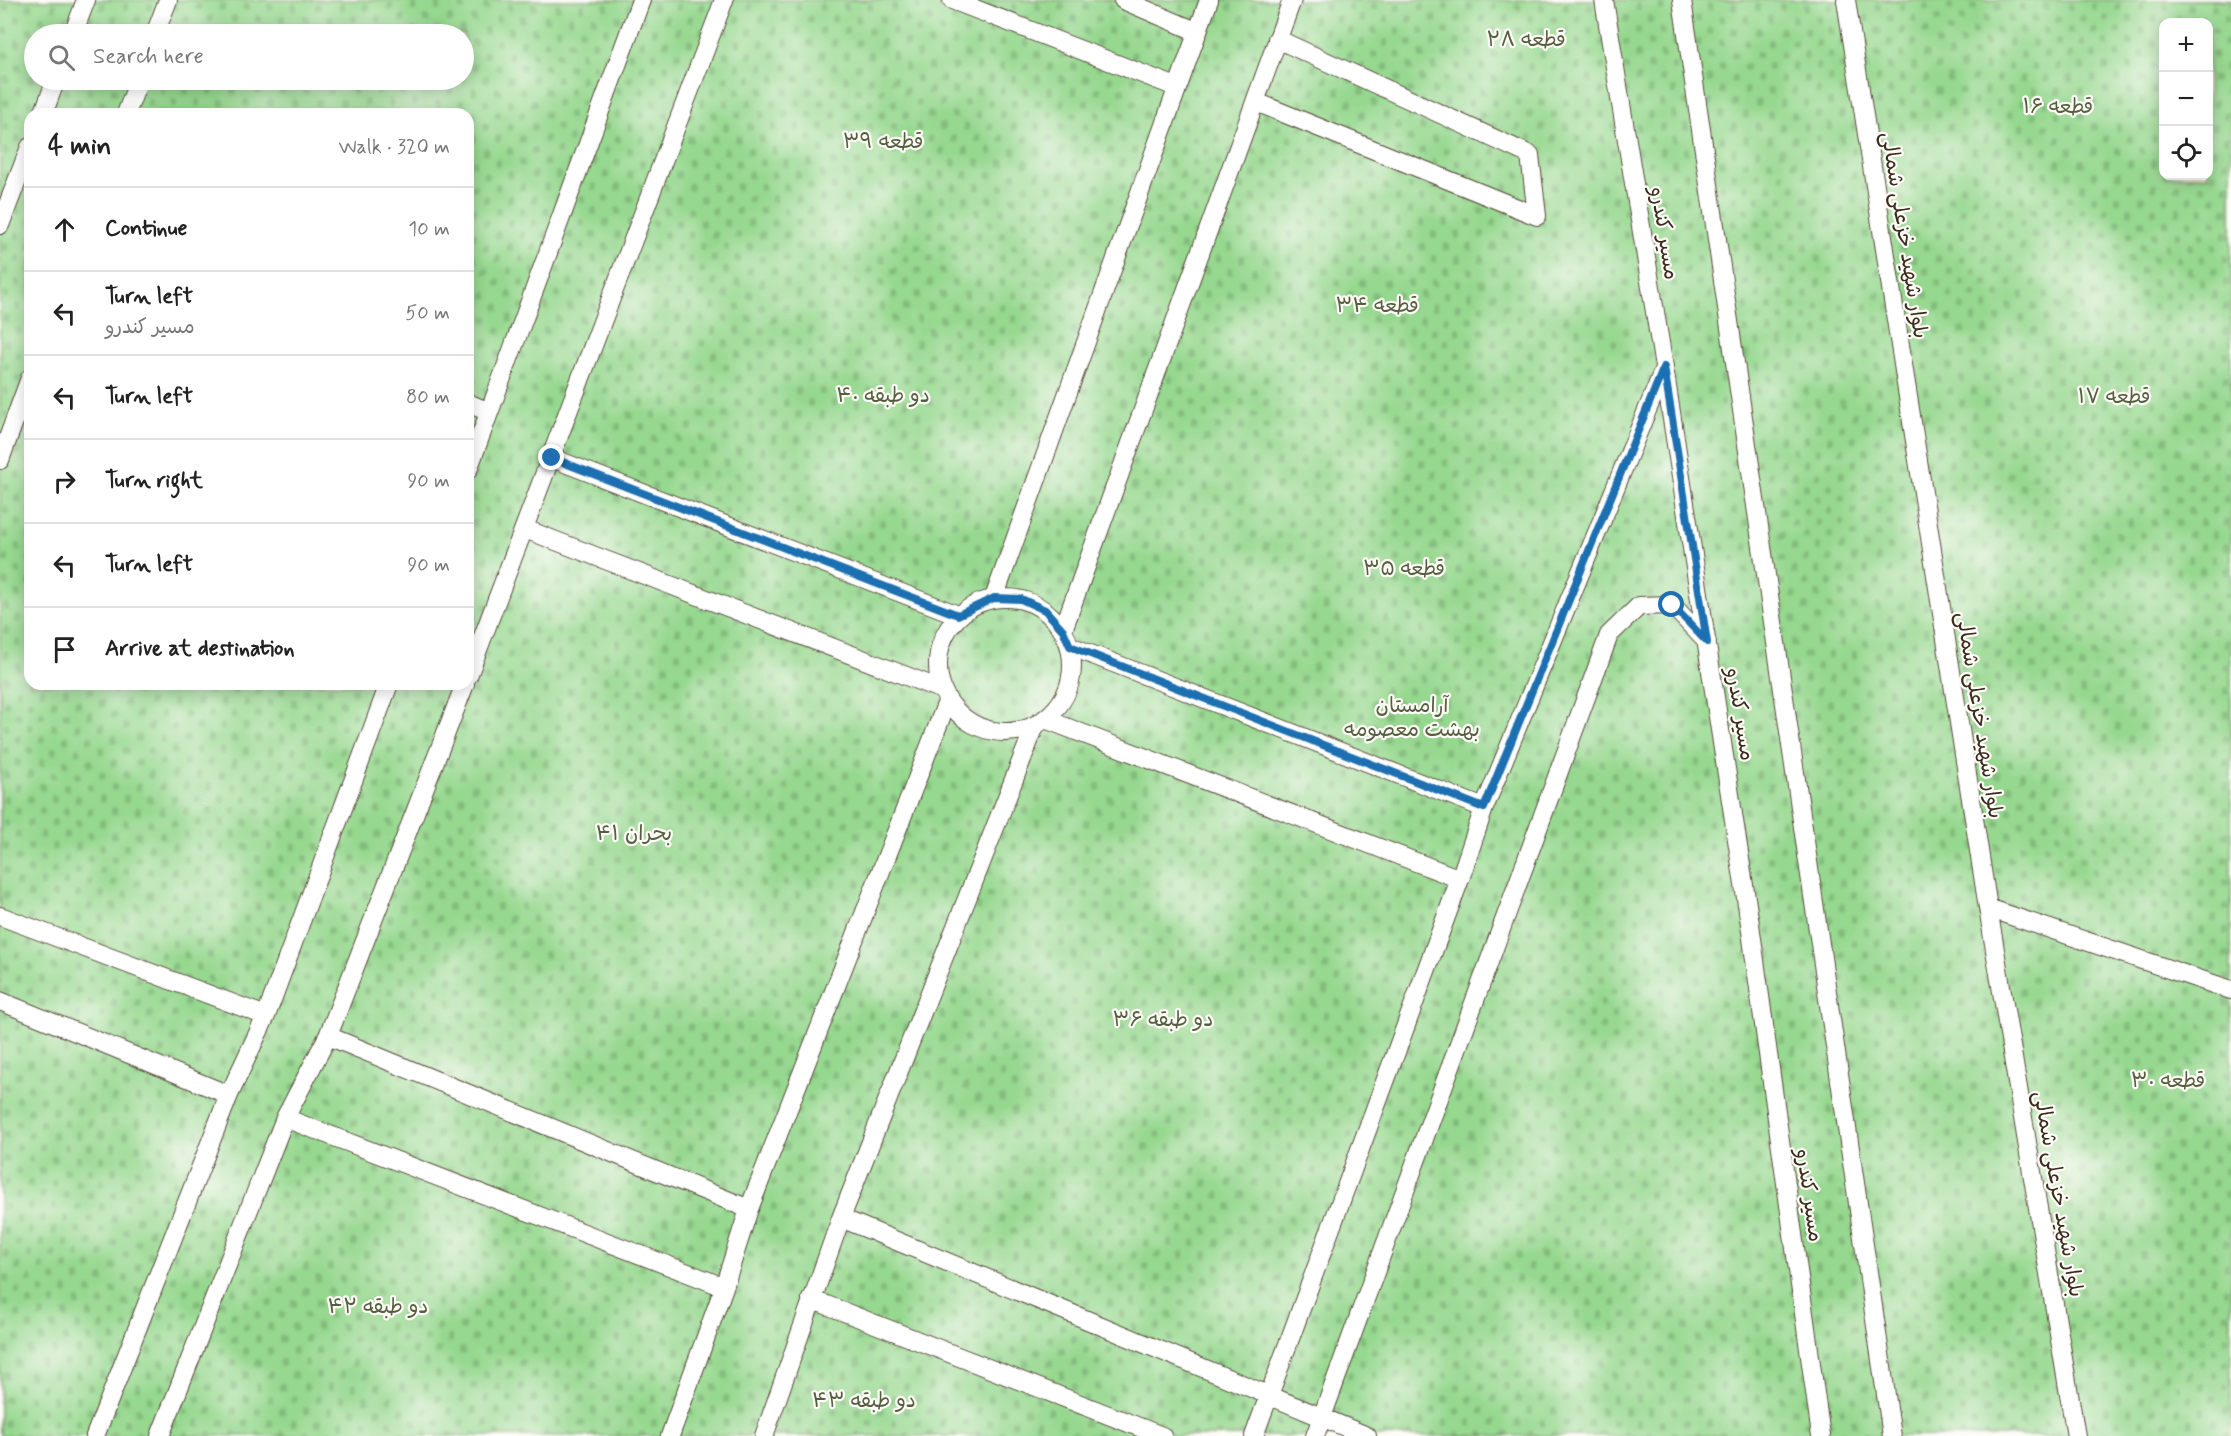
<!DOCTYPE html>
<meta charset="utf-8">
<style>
body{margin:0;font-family:Mynerve,"Playpen Sans Arabic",sans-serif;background:#f2f2f2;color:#222}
.controls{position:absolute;right:18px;top:18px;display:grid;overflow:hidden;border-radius:12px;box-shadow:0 3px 15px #0003}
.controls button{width:54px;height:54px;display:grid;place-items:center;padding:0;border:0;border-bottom:2px solid #e0e0e0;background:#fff;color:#222;font:30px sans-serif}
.stop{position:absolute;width:18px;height:18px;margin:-14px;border:4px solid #1f6fb2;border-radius:50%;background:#fff}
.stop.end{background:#1f6fb2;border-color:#fff;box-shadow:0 2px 6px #0008}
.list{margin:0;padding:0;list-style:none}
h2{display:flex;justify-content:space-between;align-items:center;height:78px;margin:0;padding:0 24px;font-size:26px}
h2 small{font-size:20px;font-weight:400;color:#767676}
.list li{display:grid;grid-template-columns:39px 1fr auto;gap:18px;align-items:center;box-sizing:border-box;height:84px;padding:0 24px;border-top:2px solid #e0e0e0}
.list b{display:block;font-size:22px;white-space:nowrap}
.list p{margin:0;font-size:20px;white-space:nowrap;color:#767676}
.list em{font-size:20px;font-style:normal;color:#767676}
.icon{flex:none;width:33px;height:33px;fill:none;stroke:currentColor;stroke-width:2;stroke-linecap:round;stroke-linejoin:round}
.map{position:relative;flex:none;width:2231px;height:1436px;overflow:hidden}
.search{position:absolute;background:#fff;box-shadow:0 3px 15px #0003;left:24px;top:24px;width:450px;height:66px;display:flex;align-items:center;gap:15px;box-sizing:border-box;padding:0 21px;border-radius:33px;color:#767676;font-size:22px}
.panel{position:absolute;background:#fff;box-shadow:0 3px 15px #0003;left:24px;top:108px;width:450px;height:582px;border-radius:18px}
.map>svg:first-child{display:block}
</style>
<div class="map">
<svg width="2231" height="1436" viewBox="0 0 2231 1436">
<defs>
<pattern id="cemetery-stones" width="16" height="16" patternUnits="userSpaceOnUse" patternTransform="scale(1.5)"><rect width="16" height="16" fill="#96d88f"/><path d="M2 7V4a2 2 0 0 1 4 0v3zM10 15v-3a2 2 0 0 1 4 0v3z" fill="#82ba7b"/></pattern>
</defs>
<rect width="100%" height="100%" fill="#fdfcf7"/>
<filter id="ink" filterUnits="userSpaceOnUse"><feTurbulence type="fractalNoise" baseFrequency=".0167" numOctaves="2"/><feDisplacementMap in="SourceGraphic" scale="12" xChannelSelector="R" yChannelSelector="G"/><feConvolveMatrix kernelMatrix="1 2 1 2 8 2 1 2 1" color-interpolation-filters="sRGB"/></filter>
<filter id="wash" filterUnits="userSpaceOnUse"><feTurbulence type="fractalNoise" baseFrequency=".008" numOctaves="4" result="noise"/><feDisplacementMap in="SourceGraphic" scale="24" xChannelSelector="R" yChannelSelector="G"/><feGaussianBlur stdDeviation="1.35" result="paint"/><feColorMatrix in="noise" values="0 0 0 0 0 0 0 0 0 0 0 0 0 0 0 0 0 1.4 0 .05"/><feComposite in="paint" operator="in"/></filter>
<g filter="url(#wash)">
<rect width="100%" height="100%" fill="#f3ecd6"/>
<!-- cemetery -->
<path fill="url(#cemetery-stones)" stroke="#688156" stroke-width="1.5" fill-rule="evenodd" d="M 0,0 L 2231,0 L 2231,1436 L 0,1436 ZM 2164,22 L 2208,22 L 2208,176 L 2164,176 ZM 34,34 L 464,34 L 464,80 L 34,80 ZM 30,114 L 468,114 L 468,684 L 30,684 Z"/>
</g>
<g filter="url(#ink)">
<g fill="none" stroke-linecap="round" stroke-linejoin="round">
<defs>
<path id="service" d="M 952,0 L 1176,87
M 1123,0 L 1198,32
M 1604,0 L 1664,367 L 1750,924 L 1821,1436
M 1682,0 L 1892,1436
M 1846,0 L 1988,908 L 2076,1436
M 73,34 L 86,0
M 155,34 L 168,0
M 1256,102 L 1537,216 L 1530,155 L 1277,39
M 43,114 L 56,80
M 126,114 L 139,80
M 0,225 L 30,147
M 468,403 L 489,412
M 552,458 L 958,615
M 0,460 L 30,378
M 468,470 L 641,0
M 525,529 L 940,689
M 994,598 L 1209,0
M938 665a67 67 0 1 1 134 0a67 67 0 1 1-134 0Z
M 1063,630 L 1292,0
M 1070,646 L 1484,808
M 468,676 L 724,0
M 1045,719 L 1460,879
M 1988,908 L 2231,990
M 0,916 L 266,1016
M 0,1001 L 229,1095
M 328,1036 L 749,1209
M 285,1118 L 724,1287
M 841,1218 L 1367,1436
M 811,1299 L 1162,1436
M 95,1436 L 229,1095 L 266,1016 L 389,684
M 160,1436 L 285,1118 L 328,1036 L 465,684
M 670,1436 L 724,1287 L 749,1209 L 947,702
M 764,1436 L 841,1218 L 1035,726
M 1254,1436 L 1460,879 L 1484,808 L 1664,369
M 1315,1436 L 1609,635 L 1639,606 L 1672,605 L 1707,642"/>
</defs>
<!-- service casing -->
<use href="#service" stroke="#57473a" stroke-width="20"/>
<!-- service -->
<use href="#service" stroke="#fff" stroke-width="18"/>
</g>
</g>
<g fill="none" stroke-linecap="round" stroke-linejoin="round" filter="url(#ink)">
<!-- route -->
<path stroke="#1f6fb2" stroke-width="8" d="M 552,458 L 958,615 L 994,598 L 1021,599 L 1045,610 L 1063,630 L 1070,646 L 1484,808 L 1664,367 L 1707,642 L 1672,605"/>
</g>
<g text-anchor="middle" stroke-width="4.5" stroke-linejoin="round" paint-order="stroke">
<!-- park labels -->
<g font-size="21" fill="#565e40" stroke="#fdfcf7">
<text x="1526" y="46">قطعه ۲۸</text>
<text x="2058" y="113">قطعه ۱۶</text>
<text x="883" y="148">قطعه ۳۹</text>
<text x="1377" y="312">قطعه ۳۴</text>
<text x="883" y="402">۴۰ دو طبقه</text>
<text x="2114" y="403">قطعه ۱۷</text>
<text x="1404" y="575">قطعه ۳۵</text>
<text x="1412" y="712">آرامستان<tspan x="1412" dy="24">بهشت معصومه</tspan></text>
<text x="634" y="840">۴۱ بحران</text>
<text x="1163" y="1026">۳۶ دو طبقه</text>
<text x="2168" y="1087">قطعه ۳۰</text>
<text x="378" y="1313">۴۲ دو طبقه</text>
<text x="864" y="1407">۴۳ دو طبقه</text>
</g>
<!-- street labels -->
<g font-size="21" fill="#3b2a1e" stroke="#fdfcf7">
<text transform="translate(1665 233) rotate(81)" y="7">مسیر کندرو</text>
<text transform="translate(1905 235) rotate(81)" y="7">بلوار شهید خزعلی شمالی</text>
<text transform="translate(1741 714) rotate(81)" y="7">مسیر کندرو</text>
<text transform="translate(1980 715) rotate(81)" y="7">بلوار شهید خزعلی شمالی</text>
<text transform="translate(2059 1194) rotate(80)" y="7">بلوار شهید خزعلی شمالی</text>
<text transform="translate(1810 1195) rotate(82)" y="7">مسیر کندرو</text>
</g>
</g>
</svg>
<div class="controls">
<button>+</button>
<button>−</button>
<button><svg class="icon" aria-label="locate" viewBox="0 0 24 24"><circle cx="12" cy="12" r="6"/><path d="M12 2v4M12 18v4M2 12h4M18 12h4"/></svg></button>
</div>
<div class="stop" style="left:1672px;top:605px"></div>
<div class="stop end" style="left:552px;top:458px"></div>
<div class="search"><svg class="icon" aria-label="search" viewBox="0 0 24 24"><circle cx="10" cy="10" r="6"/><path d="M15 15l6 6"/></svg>Search here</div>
<section class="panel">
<h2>4 min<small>Walk · 320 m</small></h2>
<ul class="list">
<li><svg class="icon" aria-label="ahead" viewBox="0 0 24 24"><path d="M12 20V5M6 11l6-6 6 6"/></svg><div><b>Continue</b></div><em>10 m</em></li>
<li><svg class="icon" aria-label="left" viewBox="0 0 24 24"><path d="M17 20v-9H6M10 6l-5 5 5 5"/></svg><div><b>Turn left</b><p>مسیر کندرو</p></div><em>50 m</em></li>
<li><svg class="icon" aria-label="left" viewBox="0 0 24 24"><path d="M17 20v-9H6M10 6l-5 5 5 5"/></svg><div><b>Turn left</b></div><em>80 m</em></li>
<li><svg class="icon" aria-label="right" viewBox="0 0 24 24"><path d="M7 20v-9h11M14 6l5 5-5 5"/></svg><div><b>Turn right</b></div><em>90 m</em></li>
<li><svg class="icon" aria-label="left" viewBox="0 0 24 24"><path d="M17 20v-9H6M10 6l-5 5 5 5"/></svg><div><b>Turn left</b></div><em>90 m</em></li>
<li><svg class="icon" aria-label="arrive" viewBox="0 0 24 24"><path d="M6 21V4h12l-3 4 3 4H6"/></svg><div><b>Arrive at destination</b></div></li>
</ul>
</section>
</div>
